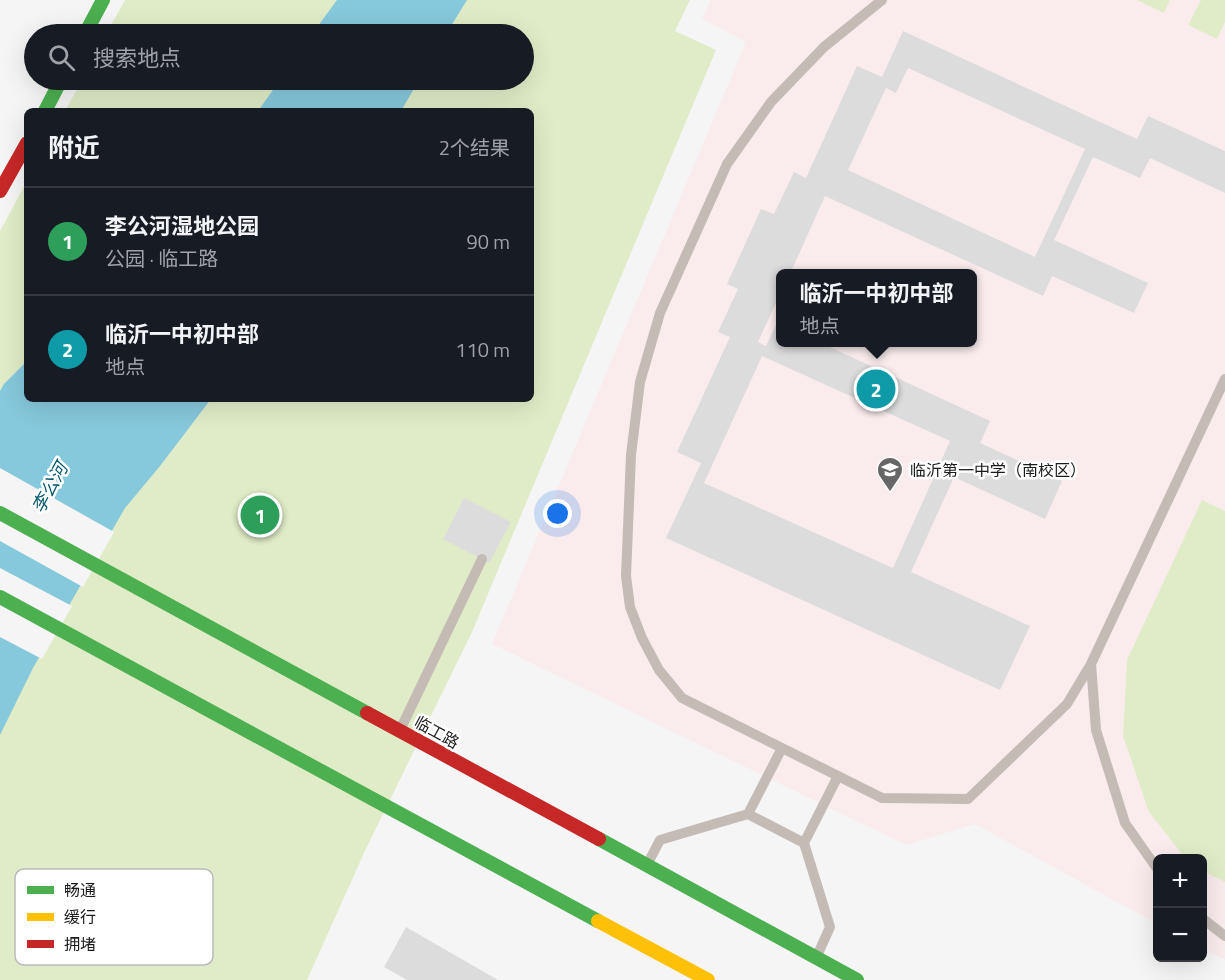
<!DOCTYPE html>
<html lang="zh">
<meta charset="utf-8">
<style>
body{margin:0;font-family:"Titillium Web","Noto Sans SC",sans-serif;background:#20242c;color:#f1f3f6}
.controls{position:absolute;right:18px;bottom:18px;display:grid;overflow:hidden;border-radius:9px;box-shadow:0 6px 24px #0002}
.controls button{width:54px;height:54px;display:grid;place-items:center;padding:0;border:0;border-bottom:2px solid #363941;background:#171b24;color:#f1f3f6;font:30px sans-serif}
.you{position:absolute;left:558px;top:514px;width:21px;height:21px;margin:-15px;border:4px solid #fff;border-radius:50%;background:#1a73e8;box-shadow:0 0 0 9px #1a73e833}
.badge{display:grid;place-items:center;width:39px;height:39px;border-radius:50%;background:#b45309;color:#fff;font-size:20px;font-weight:700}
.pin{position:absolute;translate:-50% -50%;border:3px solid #fff;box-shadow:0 2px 6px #0006}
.popup{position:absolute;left:776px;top:269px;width:201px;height:78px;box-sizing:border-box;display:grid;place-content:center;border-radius:9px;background:#171b24;filter:drop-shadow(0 2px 4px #0005);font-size:20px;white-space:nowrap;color:#9ea1a6}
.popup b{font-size:22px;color:#f1f3f6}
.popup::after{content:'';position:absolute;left:50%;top:100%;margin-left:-12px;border:12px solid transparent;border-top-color:#171b24}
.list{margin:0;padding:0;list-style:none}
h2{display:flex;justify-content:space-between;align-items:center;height:78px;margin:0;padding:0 24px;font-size:26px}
h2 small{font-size:20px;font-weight:400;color:#9ea1a6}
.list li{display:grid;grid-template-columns:39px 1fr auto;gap:18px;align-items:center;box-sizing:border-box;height:108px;padding:0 24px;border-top:2px solid #363941}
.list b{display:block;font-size:22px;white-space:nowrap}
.list p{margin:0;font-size:20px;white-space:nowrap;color:#9ea1a6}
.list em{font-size:20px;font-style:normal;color:#9ea1a6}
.icon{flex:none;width:33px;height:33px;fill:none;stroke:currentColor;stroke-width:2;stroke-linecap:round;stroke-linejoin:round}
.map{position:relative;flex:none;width:1225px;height:980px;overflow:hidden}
.search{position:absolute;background:#171b24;box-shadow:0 6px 24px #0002;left:24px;top:24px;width:510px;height:66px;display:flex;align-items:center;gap:15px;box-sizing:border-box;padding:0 21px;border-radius:33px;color:#9ea1a6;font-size:22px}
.panel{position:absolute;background:#171b24;box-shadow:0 6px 24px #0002;left:24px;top:108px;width:510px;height:294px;border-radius:9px}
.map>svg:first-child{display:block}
</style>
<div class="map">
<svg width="1225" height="980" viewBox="0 0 1225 980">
<rect width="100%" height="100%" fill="#f5f5f6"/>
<!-- education -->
<path fill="#faeced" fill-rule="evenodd" d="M 711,0 L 1225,0 L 1225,960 L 1203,948 L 1202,858 L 1158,858 L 1157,924 L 975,824 L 906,845 L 492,644 L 746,42 L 702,19 ZM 780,274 L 972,274 L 972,342 L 780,342 Z"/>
<!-- green -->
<path fill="#e0ecc7" d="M 125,0 L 690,0 L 675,31 L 716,50 L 472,632 L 364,853 L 307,980 L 0,980 L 0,231 L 27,181 L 27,399 L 531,399 L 531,111 L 65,111 L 82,80 L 524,80 L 524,34 L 106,34 Z
M 1137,0 L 1170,0 L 1164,13 Z
M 1201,0 L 1225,0 L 1225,22 L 1217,39 L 1188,25 Z
M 1202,500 L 1225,511 L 1225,882 L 1203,871 L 1202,858 L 1185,858 L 1149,812 L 1123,736 L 1127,660 Z"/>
<!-- water -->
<path fill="#86c8dc" d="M 337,0 L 467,0 L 446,34 L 312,34 Z
M 280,80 L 419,80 L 401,111 L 258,111 Z
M 27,361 L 27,399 L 211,399 L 160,466 L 125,508 L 33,668 L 0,735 L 0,391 L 4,384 Z"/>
<!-- pier -->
<path fill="#f5f5f6" d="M 0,468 L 114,532 L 83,587 L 0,541 Z
M 0,568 L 72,606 L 42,659 L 0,637 Z"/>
<!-- building -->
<path fill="#dcdcdc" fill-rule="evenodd" d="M 903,31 L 1137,139 L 1148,116 L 1225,151 L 1225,193 L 1150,158 L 1140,178 L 1093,157 L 1054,240 L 1148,283 L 1134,313 L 1052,276 L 1043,296 L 825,196 L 790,274 L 780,274 L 780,294 L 758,342 L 766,346 L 777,323 L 780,325 L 780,342 L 819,342 L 990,421 L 980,443 L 1062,481 L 1045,519 L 954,477 L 911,572 L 1030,626 L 1000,690 L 666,538 L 701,463 L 677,452 L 730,337 L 718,332 L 738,289 L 727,284 L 761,209 L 774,214 L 794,172 L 806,178 L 857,66 L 882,77 ZM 908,68 L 1085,149 L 1035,257 L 848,170 L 886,88 L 896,93 ZM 762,356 L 950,441 L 893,568 L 704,483 Z
M 464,498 L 511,522 L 489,563 L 443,539 Z
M 406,927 L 498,980 L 407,980 L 384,967 Z"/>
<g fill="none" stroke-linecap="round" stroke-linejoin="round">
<!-- lane -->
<path stroke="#c4bbb5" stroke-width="10" d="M 882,0 L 824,47 L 771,102 L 727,164 L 660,313 L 640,382 L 631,455 L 626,576 L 630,607 L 642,638 L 659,670 L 682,698 L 882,798 L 968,799 L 1067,704 L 1091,664 L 1225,379
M 1091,664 L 1096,730 L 1125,823 L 1158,870
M 401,728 L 482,559
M 748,814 L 804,843
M 648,863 L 660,840 L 748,814 L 782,748
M 1202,918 L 1225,936
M 817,956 L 830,927 L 804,843 L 838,776"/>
<!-- fast -->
<path stroke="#4caf50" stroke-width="14" d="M 85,34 L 103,0
M 45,111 L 61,80
M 0,513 L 367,713
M 0,597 L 598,921
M 599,839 L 857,980"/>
<!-- slow -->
<path stroke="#ffc107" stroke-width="14" d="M 598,921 L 708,980"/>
<!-- jam -->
<path stroke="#c62828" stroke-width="14" d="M 0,191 L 27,143
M 367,713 L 599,839"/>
</g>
<!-- icons -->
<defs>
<symbol id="school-pin" viewBox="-11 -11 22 30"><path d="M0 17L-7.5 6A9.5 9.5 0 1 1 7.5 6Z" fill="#676768" stroke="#fff"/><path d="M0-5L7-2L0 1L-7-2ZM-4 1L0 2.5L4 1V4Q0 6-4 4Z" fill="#fff"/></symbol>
</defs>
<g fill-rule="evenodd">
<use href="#school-pin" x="875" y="455" width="30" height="40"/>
</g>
<g text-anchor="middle" stroke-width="5" stroke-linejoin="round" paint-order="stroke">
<!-- poi labels -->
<g font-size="16" fill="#1a1b1b" stroke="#fff" text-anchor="start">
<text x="910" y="476">临沂第一中学（南校区）</text>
</g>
<!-- street labels -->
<g font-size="16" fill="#1a1b1b" stroke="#fff">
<text transform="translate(437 732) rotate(29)" y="6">临工路</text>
</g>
<!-- water labels -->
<g font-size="18" font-style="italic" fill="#065a6d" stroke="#fff">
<text transform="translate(50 488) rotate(-61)" y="6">李公河</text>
</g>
</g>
<!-- legend -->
<rect x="15" y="869" width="198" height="96" rx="9" fill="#fff" stroke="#babbbb" stroke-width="1.5"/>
<rect x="27" y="886" width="27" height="8" fill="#4caf50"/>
<rect x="27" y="913" width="27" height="8" fill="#ffc107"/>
<rect x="27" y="940" width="27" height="8" fill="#c62828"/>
<g font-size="16" fill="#1a1b1b">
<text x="64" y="896">畅通</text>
<text x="64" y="923">缓行</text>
<text x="64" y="950">拥堵</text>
</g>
</svg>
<div class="controls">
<button>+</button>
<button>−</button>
</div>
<div class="you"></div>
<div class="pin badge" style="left:260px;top:515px;background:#2e9e5b">1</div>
<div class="pin badge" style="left:876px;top:389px;background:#0f9aa8">2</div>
<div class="popup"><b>临沂一中初中部</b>地点</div>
<div class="search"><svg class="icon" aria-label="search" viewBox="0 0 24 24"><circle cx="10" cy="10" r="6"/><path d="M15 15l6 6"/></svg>搜索地点</div>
<section class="panel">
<h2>附近<small>2个结果</small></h2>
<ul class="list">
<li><span class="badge" style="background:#2e9e5b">1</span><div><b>李公河湿地公园</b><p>公园 · 临工路</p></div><em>90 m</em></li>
<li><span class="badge" style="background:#0f9aa8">2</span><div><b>临沂一中初中部</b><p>地点</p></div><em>110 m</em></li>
</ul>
</section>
</div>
